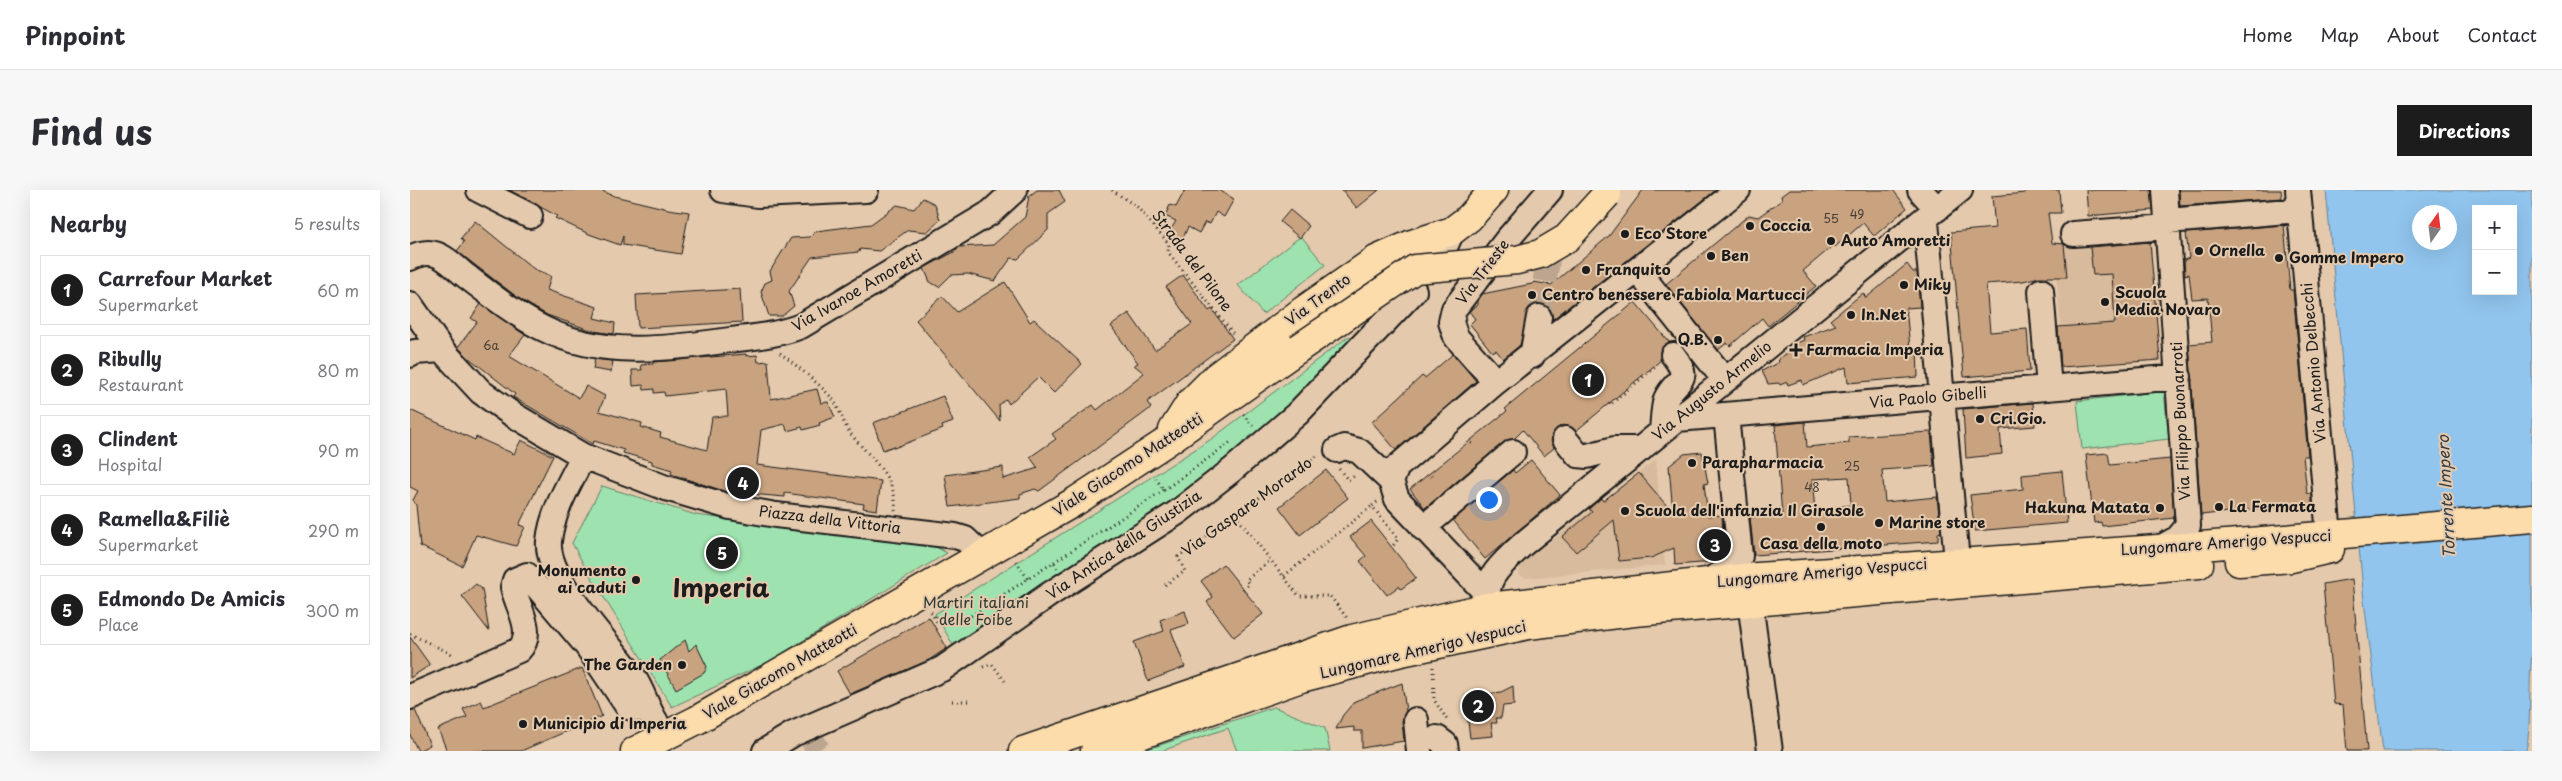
<!DOCTYPE html>
<meta charset="utf-8">
<style>
body{margin:0;font-family:"Playpen Sans",sans-serif;background:#f7f7f7;color:#2b2b33}
.controls{position:absolute;right:15px;top:15px;display:grid;overflow:hidden;border-radius:0px;box-shadow:0 5px 20px #0002}
.controls button{width:45px;height:45px;display:grid;place-items:center;padding:0;border:0;border-bottom:1px solid #e1e1e2;background:#fff;color:#2b2b33;font:25px sans-serif}
.compass{position:absolute;left:2002px;top:15px;width:45px;height:45px;border-radius:50%;background:#fff;box-shadow:0 5px 20px #0002;rotate:14deg}
.you{position:absolute;left:1078px;top:309px;width:18px;height:18px;margin:-12px;border:4px solid #fff;border-radius:50%;background:#1a73e8;box-shadow:0 0 0 8px #1a73e833}
.badge{display:grid;place-items:center;width:32px;height:32px;border-radius:50%;background:#1c1c1c;color:#fff;font-size:16px;font-weight:700}
.pin{position:absolute;translate:-50% -50%;border:2px solid #fff;box-shadow:0 1px 5px #0006}
.list{margin:0;padding:0;list-style:none}
h2{display:flex;justify-content:space-between;align-items:center;height:65px;margin:0;padding:0 20px;font-size:21px}
h2 small{font-size:16px;font-weight:400;color:#7c7c81}
.list li{display:grid;grid-template-columns:32px 1fr auto;gap:15px;align-items:center;box-sizing:border-box;height:70px;margin:0 10px 10px;padding:0 10px;border:1px solid #e1e1e2;border-radius:0px}
.list b{display:block;font-size:19px;white-space:nowrap}
.list p{margin:0;font-size:16px;white-space:nowrap;color:#7c7c81}
.list em{font-size:16px;font-style:normal;color:#7c7c81}
.map{position:relative;flex:none;width:2122px;height:561px;overflow:hidden;border-radius:0px}
header{display:flex;align-items:center;gap:30px;box-sizing:border-box;height:70px;padding:0 25px;background:#fff;border-bottom:1px solid #e1e1e2}
header strong{font-size:24px}
nav{display:flex;gap:28px;margin-inline-start:auto;font-size:18px}
.intro{display:flex;align-items:center;justify-content:space-between;box-sizing:border-box;height:120px;padding:0 30px}
h1{margin:0;font-size:35px}
.button{padding:12px 22px;border-radius:0px;background:#1c1c1c;color:#fff;font-size:18px;font-weight:700}
main{display:flex;gap:30px;padding:0 30px}
aside{flex:1;background:#fff;border-radius:0px;box-shadow:0 5px 20px #0002}
.map>svg:first-child{display:block}
</style>
<header>
<strong>Pinpoint</strong>
<nav><a>Home</a><a>Map</a><a>About</a><a>Contact</a></nav>
</header>
<div class="intro"><h1>Find us</h1><a class="button">Directions</a></div>
<main>
<aside>
<h2>Nearby<small>5 results</small></h2>
<ul class="list">
<li><span class="badge">1</span><div><b>Carrefour Market</b><p>Supermarket</p></div><em>60 m</em></li>
<li><span class="badge">2</span><div><b>Ribully</b><p>Restaurant</p></div><em>80 m</em></li>
<li><span class="badge">3</span><div><b>Clindent</b><p>Hospital</p></div><em>90 m</em></li>
<li><span class="badge">4</span><div><b>Ramella&amp;Filiè</b><p>Supermarket</p></div><em>290 m</em></li>
<li><span class="badge">5</span><div><b>Edmondo De Amicis</b><p>Place</p></div><em>300 m</em></li>
</ul>
</aside>
<div class="map">
<svg width="2122" height="561" viewBox="0 0 2122 561">
<rect width="100%" height="100%" fill="#e4c9ac"/>
<filter id="ink" filterUnits="userSpaceOnUse"><feTurbulence type="fractalNoise" baseFrequency=".02" numOctaves="2"/><feDisplacementMap in="SourceGraphic" scale="10" xChannelSelector="R" yChannelSelector="G"/><feConvolveMatrix kernelMatrix="1 2 1 2 8 2 1 2 1" color-interpolation-filters="sRGB"/></filter>
<g filter="url(#ink)">
<!-- built -->
<path fill="#d8bb9c" d="M 1737,50 L 1747,167 L 1654,175 L 1644,58 Z
M 1246,269 L 1255,375 L 1116,388 L 1109,385 L 1110,375 Z"/>
<!-- green -->
<path fill="#9ee3af" stroke="#5d8066" d="M 891,46 L 915,75 L 853,124 L 828,95 Z
M 939,146 L 946,153 L 821,273 L 545,458 L 525,424 L 800,250 Z
M 1754,201 L 1759,249 L 1672,259 L 1667,211 Z
M 192,296 L 286,325 L 526,357 L 537,363 L 358,472 L 262,517 L 175,377 L 162,353 Z
M 864,517 L 915,538 L 920,561 L 827,561 L 818,538 L 751,561 L 732,561 Z"/>
<!-- water -->
<path fill="#91c5ee" stroke="#62819a" fill-rule="evenodd" d="M 1916,0 L 2122,0 L 2122,464 C 2118,496 2122,530 2116,561 L 1973,561 L 1954,411 ZM 2066,19 L 2103,19 L 2103,101 L 2066,101 ZM 2010,22 L 2040,22 L 2040,52 L 2010,52 Z"/>
<!-- building -->
<path fill="#c9a380" stroke="#1c1c1c" fill-rule="evenodd" d="M 99,0 L 190,0 L 204,6 L 258,19 L 279,22 L 271,64 L 213,55 L 213,46 L 210,55 L 179,44 L 145,28 L 147,26 Z
M 627,0 L 649,0 L 655,12 L 638,24 L 638,40 L 608,69 L 601,68 L 585,91 L 558,84 L 541,85 L 529,97 L 520,92 L 514,78 L 546,61 L 549,57 L 583,55 L 615,27 L 619,6 Z
M 775,0 L 809,0 L 824,9 L 814,27 L 806,22 L 800,34 L 795,32 L 789,43 L 778,37 L 771,52 L 758,44 L 766,31 L 755,26 L 760,15 L 766,17 Z
M 932,0 L 969,0 L 947,18 Z
M 1233,0 L 1306,0 L 1143,129 L 1138,117 L 1132,114 L 1125,114 L 1119,118 L 1110,155 L 1093,169 L 1086,160 L 1082,162 L 1060,134 L 1065,129 L 1059,121 L 1068,115 L 1068,111 L 1072,104 L 1122,94 L 1124,92 L 1141,95 L 1199,46 Z
M 1379,0 L 1483,0 L 1497,18 L 1464,46 L 1453,33 L 1425,57 L 1424,55 L 1393,81 L 1406,96 L 1358,136 L 1352,128 L 1320,156 L 1317,153 L 1308,160 L 1256,94 L 1339,25 L 1348,27 L 1372,10 L 1371,6 Z
M 1615,0 L 1649,0 L 1651,23 L 1638,23 L 1642,53 L 1654,54 L 1657,87 L 1629,87 L 1613,91 L 1576,94 L 1580,142 L 1617,139 L 1620,181 L 1554,187 L 1541,42 L 1585,38 L 1582,6 L 1615,3 Z
M 1676,0 L 1741,0 L 1743,20 L 1678,26 Z
M 1769,0 L 1871,0 L 1872,8 L 1770,16 Z
M 513,8 L 525,14 L 530,30 L 517,42 L 498,40 L 469,61 L 450,59 L 449,62 L 402,67 L 379,101 L 384,116 L 372,126 L 359,126 L 351,102 L 355,93 L 362,90 L 360,81 L 381,48 L 400,47 L 406,41 L 461,34 L 487,15 L 504,19 Z
M 880,20 L 899,36 L 890,48 L 870,32 Z
M 65,31 L 124,79 L 141,86 L 137,100 L 187,117 L 184,128 L 205,133 L 204,144 L 183,141 L 137,125 L 111,110 L 65,75 L 47,61 L 54,52 L 51,48 Z
M 1874,35 L 1880,100 L 1883,100 L 1898,266 L 1893,266 L 1897,303 L 1902,304 L 1902,314 L 1873,320 L 1873,317 L 1845,319 L 1791,325 L 1779,154 L 1802,152 L 1798,108 L 1782,109 L 1779,84 L 1775,85 L 1774,70 L 1779,68 L 1776,43 Z
M 1740,52 L 1750,170 L 1651,177 L 1648,137 L 1705,133 L 1702,84 L 1683,85 L 1680,57 Z
M 1497,74 L 1503,82 L 1507,82 L 1510,117 L 1496,118 L 1500,158 L 1507,158 L 1508,187 L 1438,193 L 1436,177 L 1393,195 L 1392,190 L 1378,195 L 1377,192 L 1370,195 L 1369,193 L 1358,194 L 1352,181 L 1369,172 L 1368,169 L 1381,161 L 1380,158 L 1388,155 L 1387,153 L 1394,150 L 1393,147 L 1426,135 L 1420,130 L 1453,103 L 1456,108 Z
M 773,85 L 799,121 L 802,119 L 823,149 L 737,212 L 741,218 L 629,301 L 625,299 L 610,304 L 610,308 L 540,317 L 535,285 L 593,277 L 593,289 L 628,278 L 620,267 L 646,249 L 642,244 L 683,215 L 687,220 L 734,183 L 724,175 L 728,173 L 701,136 L 719,123 L 745,160 L 782,134 L 756,97 Z
M 595,92 L 620,132 L 624,129 L 672,174 L 644,203 L 628,187 L 599,214 L 596,209 L 589,215 L 590,231 L 506,130 L 532,106 L 547,122 Z
M 330,99 L 332,132 L 228,138 L 226,105 Z
M 1225,112 L 1259,152 L 1250,160 L 1251,170 L 1166,241 L 1153,235 L 1146,239 L 1141,251 L 1144,258 L 1134,266 L 1113,240 L 1104,249 L 1094,252 L 1015,318 L 1000,299 L 1097,221 L 1095,219 Z
M 71,114 L 115,145 L 99,166 L 169,208 L 176,196 L 195,206 L 189,221 L 232,233 L 231,237 L 251,243 L 250,247 L 297,260 L 302,227 L 318,226 L 316,199 L 255,206 L 254,202 L 244,203 L 244,199 L 234,200 L 233,195 L 223,196 L 222,180 L 232,180 L 231,175 L 243,174 L 243,172 L 336,164 L 336,166 L 347,165 L 348,172 L 358,171 L 361,209 L 407,199 L 411,213 L 418,212 L 425,227 L 409,233 L 410,235 L 393,240 L 392,237 L 377,241 L 375,234 L 351,240 L 347,275 L 471,291 L 467,320 L 453,318 L 454,314 L 375,303 L 375,307 L 317,302 L 261,284 L 262,280 L 242,274 L 242,271 L 213,263 L 214,260 L 184,251 L 183,254 L 103,207 L 105,204 L 59,168 L 48,157 L 67,132 L 61,128 Z
M 1043,164 L 1066,191 L 986,260 L 962,232 L 1012,186 L 1015,188 Z
M 185,169 L 203,171 L 201,182 L 183,179 Z
M 533,206 L 543,232 L 532,236 L 533,239 L 484,258 L 484,256 L 473,260 L 463,233 Z
M 1623,213 L 1625,236 L 1590,239 L 1592,264 L 1556,268 L 1553,219 Z
M 0,220 L 65,250 L 66,247 L 104,264 L 111,250 L 143,266 L 109,335 L 115,337 L 106,356 L 66,345 L 52,376 L 10,356 L 6,315 L 3,310 L 8,301 L 0,297 Z
M 1395,232 L 1397,257 L 1439,253 L 1439,247 L 1521,242 L 1524,276 L 1472,280 L 1475,312 L 1527,307 L 1531,342 L 1528,343 L 1528,351 L 1344,365 L 1340,327 L 1372,325 L 1365,235 ZM 1439,287 L 1441,315 L 1405,320 L 1402,289 Z
M 1292,262 L 1298,293 L 1294,294 L 1298,326 L 1312,325 L 1314,367 L 1304,372 L 1265,375 L 1264,358 L 1241,368 L 1209,371 L 1204,330 L 1166,362 L 1152,347 L 1182,322 L 1179,319 L 1191,308 L 1193,311 L 1229,283 L 1263,323 L 1259,276 L 1274,264 Z
M 1698,263 L 1700,275 L 1760,269 L 1764,328 L 1692,336 L 1691,332 L 1684,333 L 1676,265 Z
M 1121,270 L 1150,305 L 1075,369 L 1043,330 L 1103,280 L 1105,283 Z
M 916,280 L 938,308 L 890,345 L 869,317 Z
M 1652,281 L 1657,333 L 1565,341 L 1560,305 L 1613,299 L 1612,285 Z
M 961,331 L 1006,388 L 991,399 L 989,396 L 977,405 L 950,371 L 956,366 L 940,347 Z
M 813,374 L 853,424 L 824,447 L 797,412 L 803,407 L 791,391 Z
M 1942,389 L 1957,561 L 1937,561 L 1933,515 L 1924,514 L 1913,394 Z
M 66,394 L 72,399 L 79,441 L 52,406 Z
M 775,421 L 779,434 L 761,440 L 775,477 L 738,491 L 724,452 L 754,441 L 750,430 Z
M 519,427 L 537,458 L 519,470 L 440,504 L 427,481 Z
M 0,447 L 20,475 L 0,488 Z
M 275,450 L 279,461 L 286,454 L 297,477 L 294,483 L 266,499 L 250,470 Z
M 172,478 L 192,526 L 111,561 L 37,561 L 28,539 L 57,527 L 53,519 L 71,511 L 74,517 Z
M 992,493 L 996,521 L 992,531 L 994,551 L 952,558 L 952,541 L 944,541 L 944,537 L 926,539 L 933,525 L 945,511 Z
M 1103,496 L 1104,515 L 1093,516 L 1091,528 L 1086,528 L 1087,533 L 1081,533 L 1083,546 L 1060,548 L 1055,507 L 1091,502 Z
M 0,520 L 5,520 L 20,555 L 8,561 L 0,545 Z"/>
<g fill="none" stroke-linecap="round" stroke-linejoin="round">
<!-- minor-tunnel -->
<path stroke="#bca68f" stroke-width="24" stroke-dasharray="24 12" stroke-linecap="butt" d="M 1129,127 L 1138,70
M 396,539 L 409,561"/>
<defs>
<path id="minor" d="M 69,0 L 120,26
M 313,0 L 348,5 L 456,0
M 1510,0 L 1527,19
M 1888,0 L 1919,345
M 1518,26 L 1516,32 L 1547,371
M 1758,31 L 1890,20
M 1663,44 L 1758,37
M 1033,62 L 1042,41
M 0,68 C 8,64 16,61 25,64 C 36,67 47,79 56,86 C 81,105 106,125 134,139 C 192,168 258,159 320,150 C 344,147 368,145 391,136 L 580,23 L 605,0
M 1228,81 L 1315,190
M 1631,101 L 1639,198
M 0,114 L 32,160 L 71,202 L 102,224 L 173,266 L 256,298 L 320,317 L 366,325 L 545,346 L 555,349 L 572,365
M 0,165 L 5,162 L 32,160
M 1122,166 L 1129,127
M 1086,192 L 1046,147 L 1041,132 L 1044,119 L 1096,51 L 1140,0
M 1267,229 L 1769,187
M 1252,241 C 1253,231 1253,219 1256,209 C 1265,188 1284,192 1263,165
M 1155,249 L 1168,265 L 1177,266 L 1204,259 L 1231,259
M 927,260 L 934,257 L 949,261 L 981,291
M 173,266 C 160,293 142,321 139,351 C 135,390 202,455 224,488 C 233,502 237,518 246,532
M 1013,338 L 1103,262
M 1750,358 L 1768,348 L 1778,336 L 1755,0
M 1299,390 L 1325,377 L 1330,366 L 1316,225
M 1076,403 L 987,309 L 981,291 L 987,277 L 1086,192 L 1328,0
M 1340,412 L 1360,561
M 1078,417 C 1073,386 1093,374 1113,354 L 1550,0
M 0,507 L 109,460 C 126,442 107,417 103,397 L 105,390 L 117,385 L 177,456 L 218,517 L 239,521
M 1006,530 L 1009,561
M 1027,548 L 1035,554 L 1036,561
M 355,561 L 383,544 L 532,479 L 640,404 L 768,322 L 822,280 L 887,224 L 1004,101"/>
<path id="major" d="M 763,240 L 780,213 L 806,187 L 894,120 L 966,70 L 1002,54 L 1042,41 L 1059,28 L 1084,0
M 1829,372 L 1882,368 L 1920,359
M 225,561 L 287,530 L 666,311 L 756,252 L 889,158
M 613,561 L 942,449 L 1078,417 L 1333,388 L 1804,355 L 2122,328
M 685,561 L 891,488 L 991,462 L 1118,435 L 1224,422 L 1789,374"/>
</defs>
<!-- minor casing -->
<use href="#minor" stroke="#1c1c1c" stroke-width="28"/>
<!-- major casing -->
<use href="#major" stroke="#1c1c1c" stroke-width="31"/>
<!-- path -->
<path stroke="#1c1c1c" stroke-width="3" stroke-dasharray="1 4" stroke-linecap="butt" d="M 702,0 L 727,17 L 755,49 L 759,54 L 758,62 L 825,146
M 370,163 C 387,176 405,190 420,206 C 429,215 431,229 438,240 C 455,264 489,287 485,321
M 1199,213 L 1200,215 L 1246,176
M 833,224 L 843,236
M 1061,253 L 1063,254
M 929,279 L 938,290 L 946,285
M 1021,286 L 1022,287
M 754,300 L 821,252
M 967,312 L 962,316 L 988,349 L 982,357
M 825,325 L 889,406 L 920,406 L 937,428
M 606,371 L 618,389
M 644,372 L 754,300 L 744,286
M 874,386 L 962,316
M 755,395 L 775,381 L 768,367 L 908,265
M 833,399 L 839,394 L 836,390 L 861,370
M 521,422 L 528,434 L 538,427 L 556,429 L 644,372 L 647,378
M 0,444 L 44,465
M 573,477 L 582,474 L 595,491
M 1023,477 L 1024,510 L 1038,531
M 537,511 L 561,511"/>
<!-- minor -->
<use href="#minor" stroke="#e4c9ac" stroke-width="24"/>
<!-- major -->
<use href="#major" stroke="#fddcac" stroke-width="28"/>
<defs>
<path id="major-bridge" d="M 889,158 L 1005,79 L 1107,70 L 1130,64 L 1157,48 L 1197,4"/>
</defs>
<!-- major-bridge casing -->
<use href="#major-bridge" stroke="#1c1c1c" stroke-width="31" stroke-linecap="butt"/>
<!-- major-bridge -->
<use href="#major-bridge" stroke="#fddcac" stroke-width="28"/>
</g>
</g>
<!-- markers -->
<g fill="#1c1c1c" stroke="#e4c9ac" stroke-width="2">
<circle cx="1340" cy="36" r="5"/>
<circle cx="1215" cy="44" r="5"/>
<circle cx="1421" cy="51" r="5"/>
<circle cx="1789" cy="61" r="5"/>
<circle cx="1301" cy="66" r="5"/>
<circle cx="1869" cy="68" r="5"/>
<circle cx="1176" cy="80" r="5"/>
<circle cx="1494" cy="95" r="5"/>
<circle cx="1122" cy="105" r="5"/>
<circle cx="1695" cy="112" r="5"/>
<circle cx="1441" cy="125" r="5"/>
<circle cx="1308" cy="150" r="5"/>
<path d="M1383.5 152.5h5v5h5v5h-5v5h-5v-5h-5v-5h5z"/>
<circle cx="1570" cy="229" r="5"/>
<circle cx="1282" cy="273" r="5"/>
<circle cx="1809" cy="317" r="5"/>
<circle cx="1750" cy="318" r="5"/>
<circle cx="1215" cy="321" r="5"/>
<circle cx="1469" cy="333" r="5"/>
<circle cx="1411" cy="337" r="5"/>
<circle cx="226" cy="390" r="5"/>
<circle cx="272" cy="475" r="5"/>
<circle cx="113" cy="534" r="5"/>
</g>
<g text-anchor="middle" stroke-width="4" stroke-linejoin="round" paint-order="stroke">
<!-- number labels -->
<g font-size="12" fill="#473e35">
<text x="1447" y="29">49</text>
<text x="1421" y="33">55</text>
<text x="81" y="160">6a</text>
<text x="1442" y="281">25</text>
<text x="1402" y="302">48</text>
</g>
<!-- poi labels -->
<g font-size="15" font-weight="bold" fill="#1c1c1c" stroke="#e4c9ac" text-anchor="start">
<text x="1350" y="41">Coccia</text>
<text x="1225" y="49">Eco Store</text>
<text x="1431" y="56">Auto Amoretti</text>
<text x="1799" y="66">Ornella</text>
<text x="1311" y="71">Ben</text>
<text x="1879" y="73">Gomme Impero</text>
<text x="1186" y="85">Franquito</text>
<text x="1504" y="100">Miky</text>
<text x="1705" y="108">Scuola<tspan x="1705" dy="17">Media Novaro</tspan></text>
<text x="1132" y="110">Centro benessere Fabiola Martucci</text>
<text x="1451" y="130">In.Net</text>
<text x="1298" y="155" text-anchor="end">Q.B.</text>
<text x="1396" y="165">Farmacia Imperia</text>
<text x="1580" y="234">Cri.Gio.</text>
<text x="1292" y="278">Parapharmacia</text>
<text x="1819" y="322">La Fermata</text>
<text x="1740" y="323" text-anchor="end">Hakuna Matata</text>
<text x="1225" y="326">Scuola dell'infanzia Il Girasole</text>
<text x="1479" y="338">Marine store</text>
<text x="1411" y="359" text-anchor="middle">Casa della moto</text>
<text x="216" y="386" text-anchor="end">Monumento<tspan x="216" dy="17">ai caduti</tspan></text>
<text x="262" y="480" text-anchor="end">The Garden</text>
<text x="123" y="539">Municipio di Imperia</text>
</g>
<!-- street labels -->
<g font-size="15" fill="#1c1c1c" stroke="#e4c9ac">
<text transform="translate(782 71) rotate(53)" y="5">Strada del Pilone</text>
<text transform="translate(1073 82) rotate(-53)" y="5">Via Trieste</text>
<text transform="translate(447 101) rotate(-30)" y="5">Via Ivanoe Amoretti</text>
<text transform="translate(908 110) rotate(-36)" y="5">Via Trento</text>
<text transform="translate(1904 173) rotate(-95)" y="5">Via Antonio Delbecchi</text>
<text transform="translate(1302 201) rotate(-39)" y="5">Via Augusto Armelio</text>
<text transform="translate(1518 208) rotate(-5)" y="5">Via Paolo Gibelli</text>
<text transform="translate(1771 231) rotate(-93)" y="5">Via Filippo Buonarroti</text>
<text transform="translate(718 275) rotate(-33)" y="5">Viale Giacomo Matteotti</text>
<text transform="translate(837 317) rotate(-36)" y="5">Via Gaspare Morardo</text>
<text transform="translate(420 330) rotate(7)" y="5">Piazza della Vittoria</text>
<text transform="translate(1816 353) rotate(-4)" y="5">Lungomare Amerigo Vespucci</text>
<text transform="translate(714 355) rotate(-34)" y="5">Via Antica della Giustizia</text>
<text transform="translate(1412 383) rotate(-5)" y="5">Lungomare Amerigo Vespucci</text>
<text transform="translate(1013 460) rotate(-13)" y="5">Lungomare Amerigo Vespucci</text>
<text transform="translate(370 482) rotate(-30)" y="5">Viale Giacomo Matteotti</text>
</g>
<!-- park labels -->
<g font-size="15" fill="#303a32" stroke="#e4c9ac">
<text x="566" y="418">Martiri italiani<tspan x="566" dy="17">delle Foibe</tspan></text>
</g>
<!-- water labels -->
<g font-size="16" font-style="italic" fill="#333e46" stroke="#e4c9ac">
<text transform="translate(2036 307) rotate(-93)" y="6">Torrente Impero</text>
</g>
<!-- town labels -->
<g font-size="25" font-weight="bold" fill="#1c1c1c" stroke="#e4c9ac">
<text x="311" y="407">Imperia</text>
</g>
</g>
</svg>
<div class="controls">
<button>+</button>
<button>−</button>
</div>
<svg class="compass" viewBox="-18 -18 36 36"><path d="M0-13l5 13h-10z" fill="#e53935"/><path d="M0 13l5-13h-10z" fill="#7c7c81"/></svg>
<div class="you"></div>
<div class="pin badge" style="left:1178px;top:190px">1</div>
<div class="pin badge" style="left:1068px;top:516px">2</div>
<div class="pin badge" style="left:1305px;top:355px">3</div>
<div class="pin badge" style="left:333px;top:293px">4</div>
<div class="pin badge" style="left:312px;top:363px">5</div>
</div>
</main>
